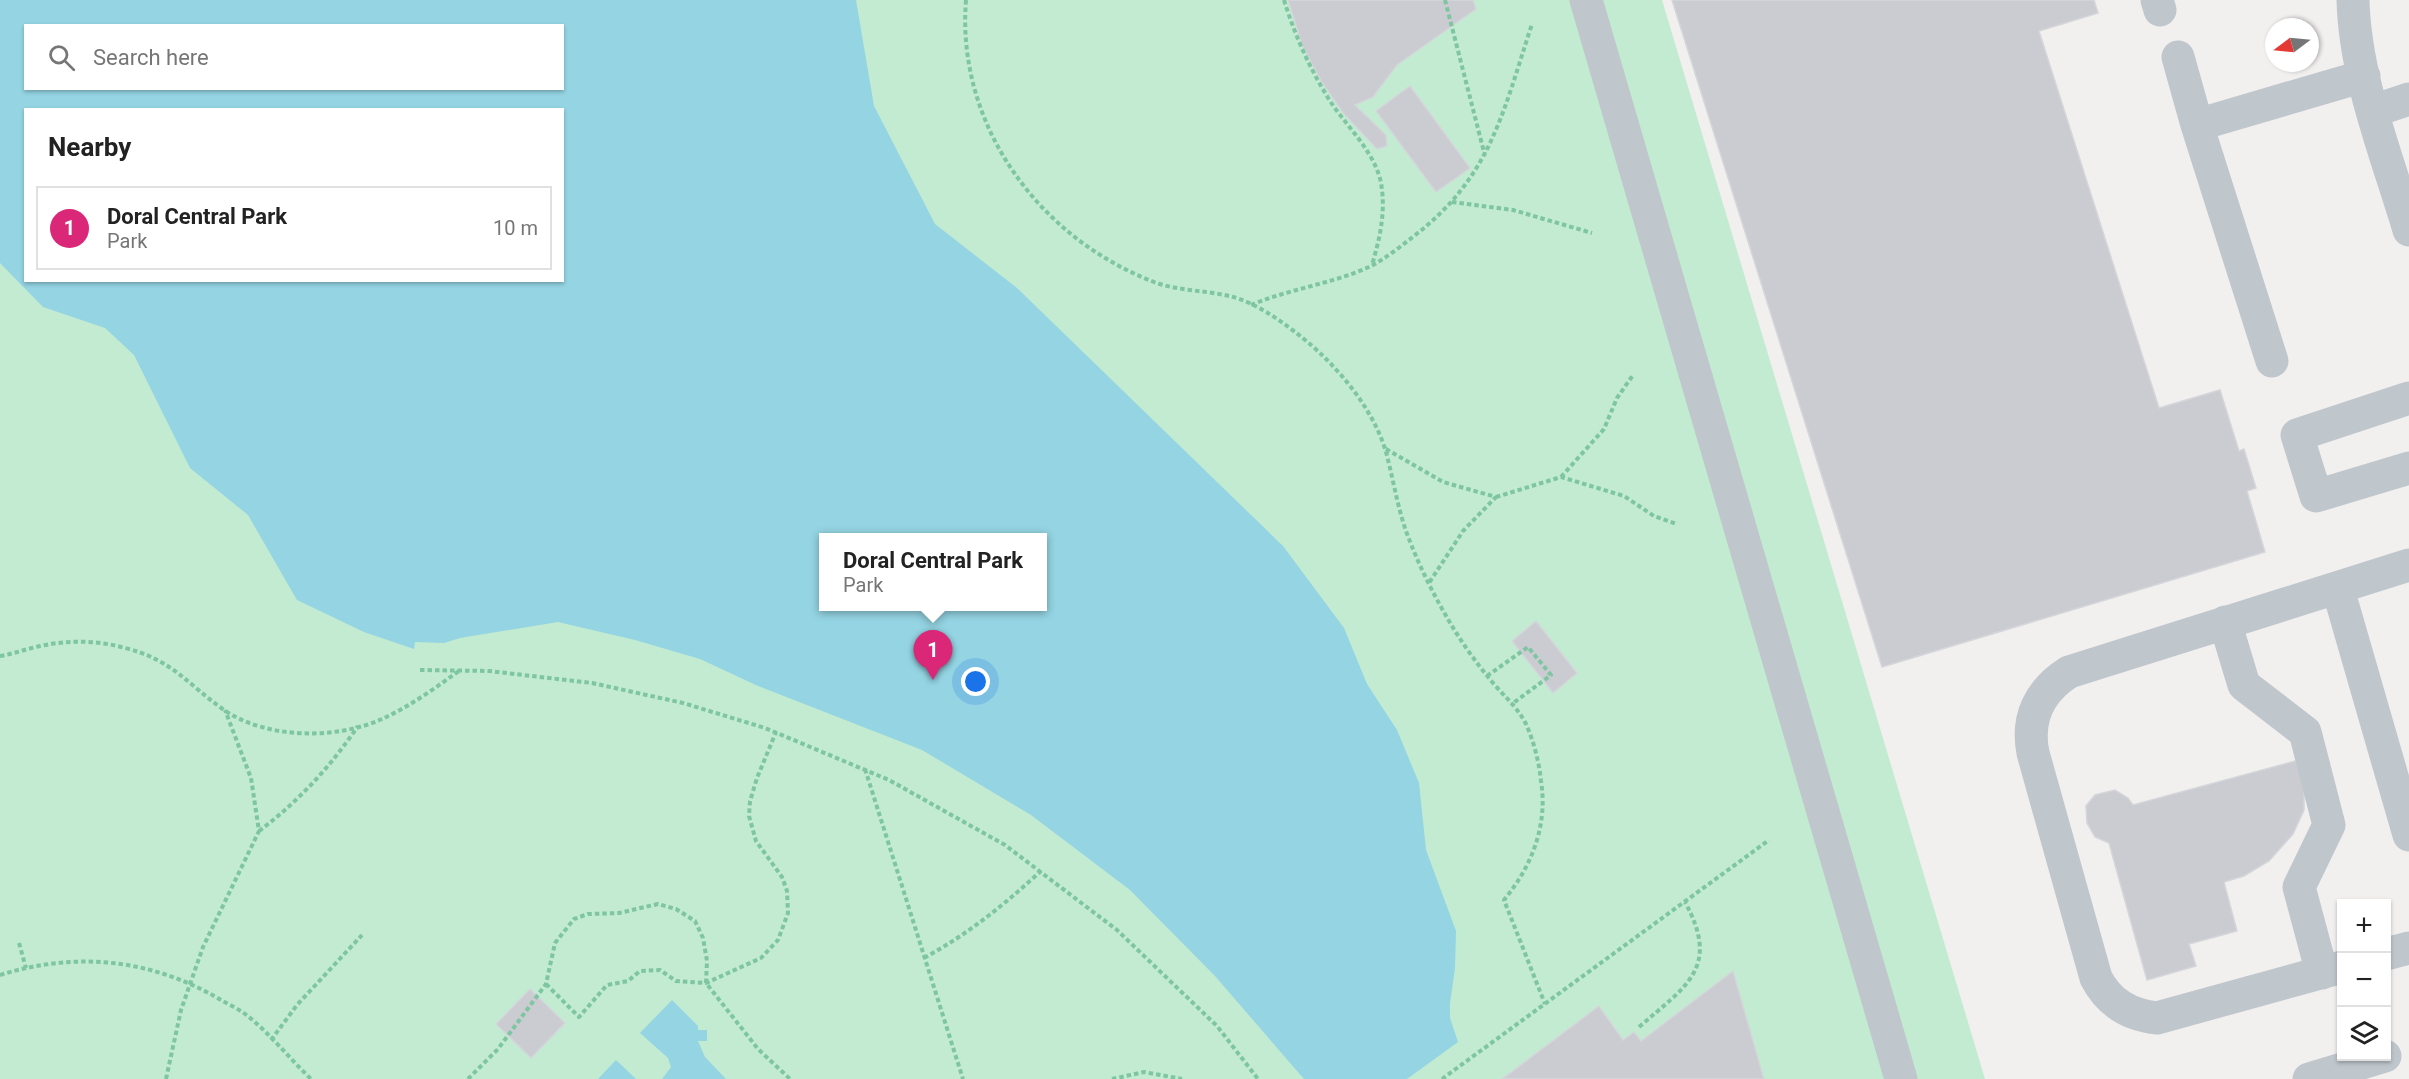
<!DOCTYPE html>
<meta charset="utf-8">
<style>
body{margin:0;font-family:Roboto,sans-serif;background:#f2f2f2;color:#222}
.controls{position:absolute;right:18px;bottom:18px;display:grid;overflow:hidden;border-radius:0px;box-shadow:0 2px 4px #0004}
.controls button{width:54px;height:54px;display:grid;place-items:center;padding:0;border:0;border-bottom:2px solid #e0e0e0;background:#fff;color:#222;font:30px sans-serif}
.compass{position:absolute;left:2265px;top:18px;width:54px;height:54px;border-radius:50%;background:#fff;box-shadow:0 2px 4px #0004;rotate:254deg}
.you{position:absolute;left:976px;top:682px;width:21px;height:21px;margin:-15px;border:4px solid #fff;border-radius:50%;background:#1a73e8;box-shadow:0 0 0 9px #1a73e833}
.badge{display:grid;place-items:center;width:39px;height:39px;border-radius:50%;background:#db2777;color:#fff;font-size:20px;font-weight:700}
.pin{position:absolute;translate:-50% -50px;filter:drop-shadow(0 2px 3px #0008)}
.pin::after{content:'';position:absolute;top:32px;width:21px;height:18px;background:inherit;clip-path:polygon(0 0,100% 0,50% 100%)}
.popup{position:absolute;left:819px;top:533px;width:228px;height:78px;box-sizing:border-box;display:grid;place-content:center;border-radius:0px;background:#fff;filter:drop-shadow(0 2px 4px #0005);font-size:20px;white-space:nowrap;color:#767676}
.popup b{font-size:22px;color:#222}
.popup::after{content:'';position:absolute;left:50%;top:100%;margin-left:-12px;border:12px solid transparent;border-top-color:#fff}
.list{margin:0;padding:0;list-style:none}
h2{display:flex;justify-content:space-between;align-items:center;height:78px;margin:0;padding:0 24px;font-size:26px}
h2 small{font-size:20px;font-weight:400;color:#767676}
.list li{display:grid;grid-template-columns:39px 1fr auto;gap:18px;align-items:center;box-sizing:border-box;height:84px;margin:0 12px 12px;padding:0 12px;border:2px solid #e0e0e0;border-radius:0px}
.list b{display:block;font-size:22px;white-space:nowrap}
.list p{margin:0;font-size:20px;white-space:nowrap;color:#767676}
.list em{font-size:20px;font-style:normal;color:#767676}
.icon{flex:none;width:33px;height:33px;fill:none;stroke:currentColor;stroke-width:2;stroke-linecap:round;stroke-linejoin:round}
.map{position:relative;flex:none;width:2409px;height:1079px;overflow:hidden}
.search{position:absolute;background:#fff;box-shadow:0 2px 4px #0004;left:24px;top:24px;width:540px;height:66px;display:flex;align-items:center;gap:15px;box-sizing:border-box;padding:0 21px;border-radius:0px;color:#767676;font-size:22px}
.panel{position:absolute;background:#fff;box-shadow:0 2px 4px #0004;left:24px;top:108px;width:540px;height:174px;border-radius:0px}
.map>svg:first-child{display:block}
</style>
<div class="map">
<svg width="2409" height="1079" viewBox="0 0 2409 1079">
<rect width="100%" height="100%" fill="#f2efef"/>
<!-- green -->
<path fill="#c2ebd1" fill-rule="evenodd" d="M 0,0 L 1662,0 L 1985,1079 L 0,1079 ZM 26,26 L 562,26 L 562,88 L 26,88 ZM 26,110 L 562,110 L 562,280 L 26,280 ZM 824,538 L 1042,538 L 1042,606 L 824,606 Z"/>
<!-- water -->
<path fill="#94d4e3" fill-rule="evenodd" d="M 0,0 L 856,0 L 874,106 L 935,224 L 1017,288 L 1283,546 L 1344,628 L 1367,684 L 1397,730 L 1419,783 L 1426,850 L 1456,931 L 1455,968 L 1450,1003 L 1450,1018 L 1458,1042 L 1407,1079 L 1304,1079 L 1215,976 L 1130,890 L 1031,815 L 922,750 L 758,686 L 700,659 L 635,640 L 558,622 L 460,638 L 444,643 L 415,642 L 414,649 L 364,632 L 297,600 L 248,515 L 190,468 L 134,355 L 105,328 L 43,307 L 0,263 ZM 26,26 L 562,26 L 562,88 L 26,88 ZM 26,110 L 562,110 L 562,280 L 26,280 ZM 824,538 L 1042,538 L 1042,606 L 824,606 Z
M 672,1000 L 698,1026 L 698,1030 L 707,1030 L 707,1041 L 698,1041 L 705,1057 L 726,1079 L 662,1079 L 671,1067 L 668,1058 L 640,1033 Z
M 616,1060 L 636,1079 L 598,1079 Z"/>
<!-- building -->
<path fill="#caccd1" stroke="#d4d6da" stroke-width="1.5" d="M 1288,0 L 1473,0 L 1476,9 L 1397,65 L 1373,97 L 1355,105 L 1386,135 L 1387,146 L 1377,149 L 1343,113 L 1321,81 L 1302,45 Z
M 1672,0 L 2094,0 L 2098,13 L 2039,31 L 2159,408 L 2220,390 L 2239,451 L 2244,449 L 2256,488 L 2247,491 L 2265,552 L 1882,667 Z
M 1410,86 L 1470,168 L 1436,192 L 1376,111 Z
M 1536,621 L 1577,673 L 1553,693 L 1512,641 Z
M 2299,760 L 2304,779 L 2304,810 L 2293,834 L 2269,861 L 2244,876 L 2224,882 L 2237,931 L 2189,944 L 2196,966 L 2147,980 L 2109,843 L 2095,837 L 2087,823 L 2086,806 L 2095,795 L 2115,790 L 2128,798 L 2133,805 Z
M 1733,971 L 1764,1079 L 1502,1079 L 1599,1006 L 1623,1040 L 1634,1032 L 1641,1041 Z
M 530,989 L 565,1023 L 531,1058 L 496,1024 Z"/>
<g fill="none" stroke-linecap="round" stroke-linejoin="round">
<!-- path -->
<path stroke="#7ec5a1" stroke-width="4" stroke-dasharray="4.5 3" stroke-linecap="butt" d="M 966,0 C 956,125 1039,238 1154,282 C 1178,291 1204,290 1229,296 C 1259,302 1300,334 1322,355 C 1349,381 1375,415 1386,452 C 1393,478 1397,505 1406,531 C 1418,564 1434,596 1452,626 C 1464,646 1478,665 1493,683 C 1505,697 1518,708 1526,724 C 1534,742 1539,762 1541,781 C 1548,825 1532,866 1504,900 L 1545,1004
M 1284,0 C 1295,36 1310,69 1330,101 C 1347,127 1375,152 1381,183 C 1386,211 1380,238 1372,265
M 1445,0 L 1485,156
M 1452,202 L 1513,210 L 1592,233
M 1251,305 C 1289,289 1331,284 1369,267 C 1385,259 1400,247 1414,236 C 1491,177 1503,112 1532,24
M 1386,449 L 1443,482 L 1496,497 L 1463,531 L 1429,583
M 1561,477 L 1604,429 L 1617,398 L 1633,375
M 1496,497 L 1561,477 L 1624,496 L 1654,516 L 1677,524
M 0,656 C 13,654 26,649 40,646 C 68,640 97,640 125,648 C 173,660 187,684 224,710 C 267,739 335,740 382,719 C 409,707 435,688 459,671
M 420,670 L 489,671 L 592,683 L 683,703 L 765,728 L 889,780 L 1005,845 L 1117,930 L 1217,1026 L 1258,1079
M 1487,676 L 1528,647 L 1551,675 L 1512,704
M 865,769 L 963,1079
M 259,831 C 298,802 331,766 358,726
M 19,943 L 26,968
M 924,958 C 968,934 1004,905 1041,871
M 0,975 C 77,951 152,959 221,1000 C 230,1005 241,1010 249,1017 C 271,1035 290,1059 311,1079
M 546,984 L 579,1017 L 607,985 L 628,981 L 640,971 L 660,970 L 676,981 L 706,983 L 761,958 L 778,940 L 788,913 L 787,891 L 782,877 L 756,841 L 749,816 L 750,801 L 757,778 L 776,732
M 1639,1027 C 1686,986 1721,968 1685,902
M 271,1040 L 297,1005 L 362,935
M 166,1079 L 181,1010 L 203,947 L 259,831 L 251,778 L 225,710
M 468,1079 L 498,1049 L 546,984 L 555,943 L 574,919 L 588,914 L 619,913 L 658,904 L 676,909 L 695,921 L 703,938 L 707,961 L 706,983 L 758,1049 L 790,1079
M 1112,1079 L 1144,1072 L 1182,1079
M 1442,1079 L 1769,840"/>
<!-- minor -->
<path stroke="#bfc7cd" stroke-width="33" d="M 1586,0 L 1901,1079
M 2157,0 L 2160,10
M 2353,0 C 2355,78 2387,156 2409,230
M 2178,57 L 2197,125
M 2373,111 L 2409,99
M 2272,361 L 2197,125 L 2364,76
M 2409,398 L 2297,435 L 2316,496 L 2409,468
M 2338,589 L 2409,835
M 2225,622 L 2244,685 L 2305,732 L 2329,825 L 2299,887 L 2322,973
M 2386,954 L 2409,948
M 2342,967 L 2157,1018 C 2129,1015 2109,1003 2096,978 L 2033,753 C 2026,718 2039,691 2069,672 L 2409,565
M 2309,1079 L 2385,1056"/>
</g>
</svg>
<div class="controls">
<button>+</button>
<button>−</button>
<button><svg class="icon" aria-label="layers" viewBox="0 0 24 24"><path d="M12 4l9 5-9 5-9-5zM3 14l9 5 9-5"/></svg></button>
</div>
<svg class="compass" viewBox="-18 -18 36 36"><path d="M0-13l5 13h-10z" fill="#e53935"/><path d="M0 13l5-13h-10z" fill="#767676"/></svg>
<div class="you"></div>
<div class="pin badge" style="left:933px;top:680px">1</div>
<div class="popup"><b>Doral Central Park</b>Park</div>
<div class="search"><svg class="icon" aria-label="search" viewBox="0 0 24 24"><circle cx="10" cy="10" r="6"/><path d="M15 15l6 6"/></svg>Search here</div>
<section class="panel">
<h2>Nearby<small></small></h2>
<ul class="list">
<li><span class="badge">1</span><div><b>Doral Central Park</b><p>Park</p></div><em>10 m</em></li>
</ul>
</section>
</div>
